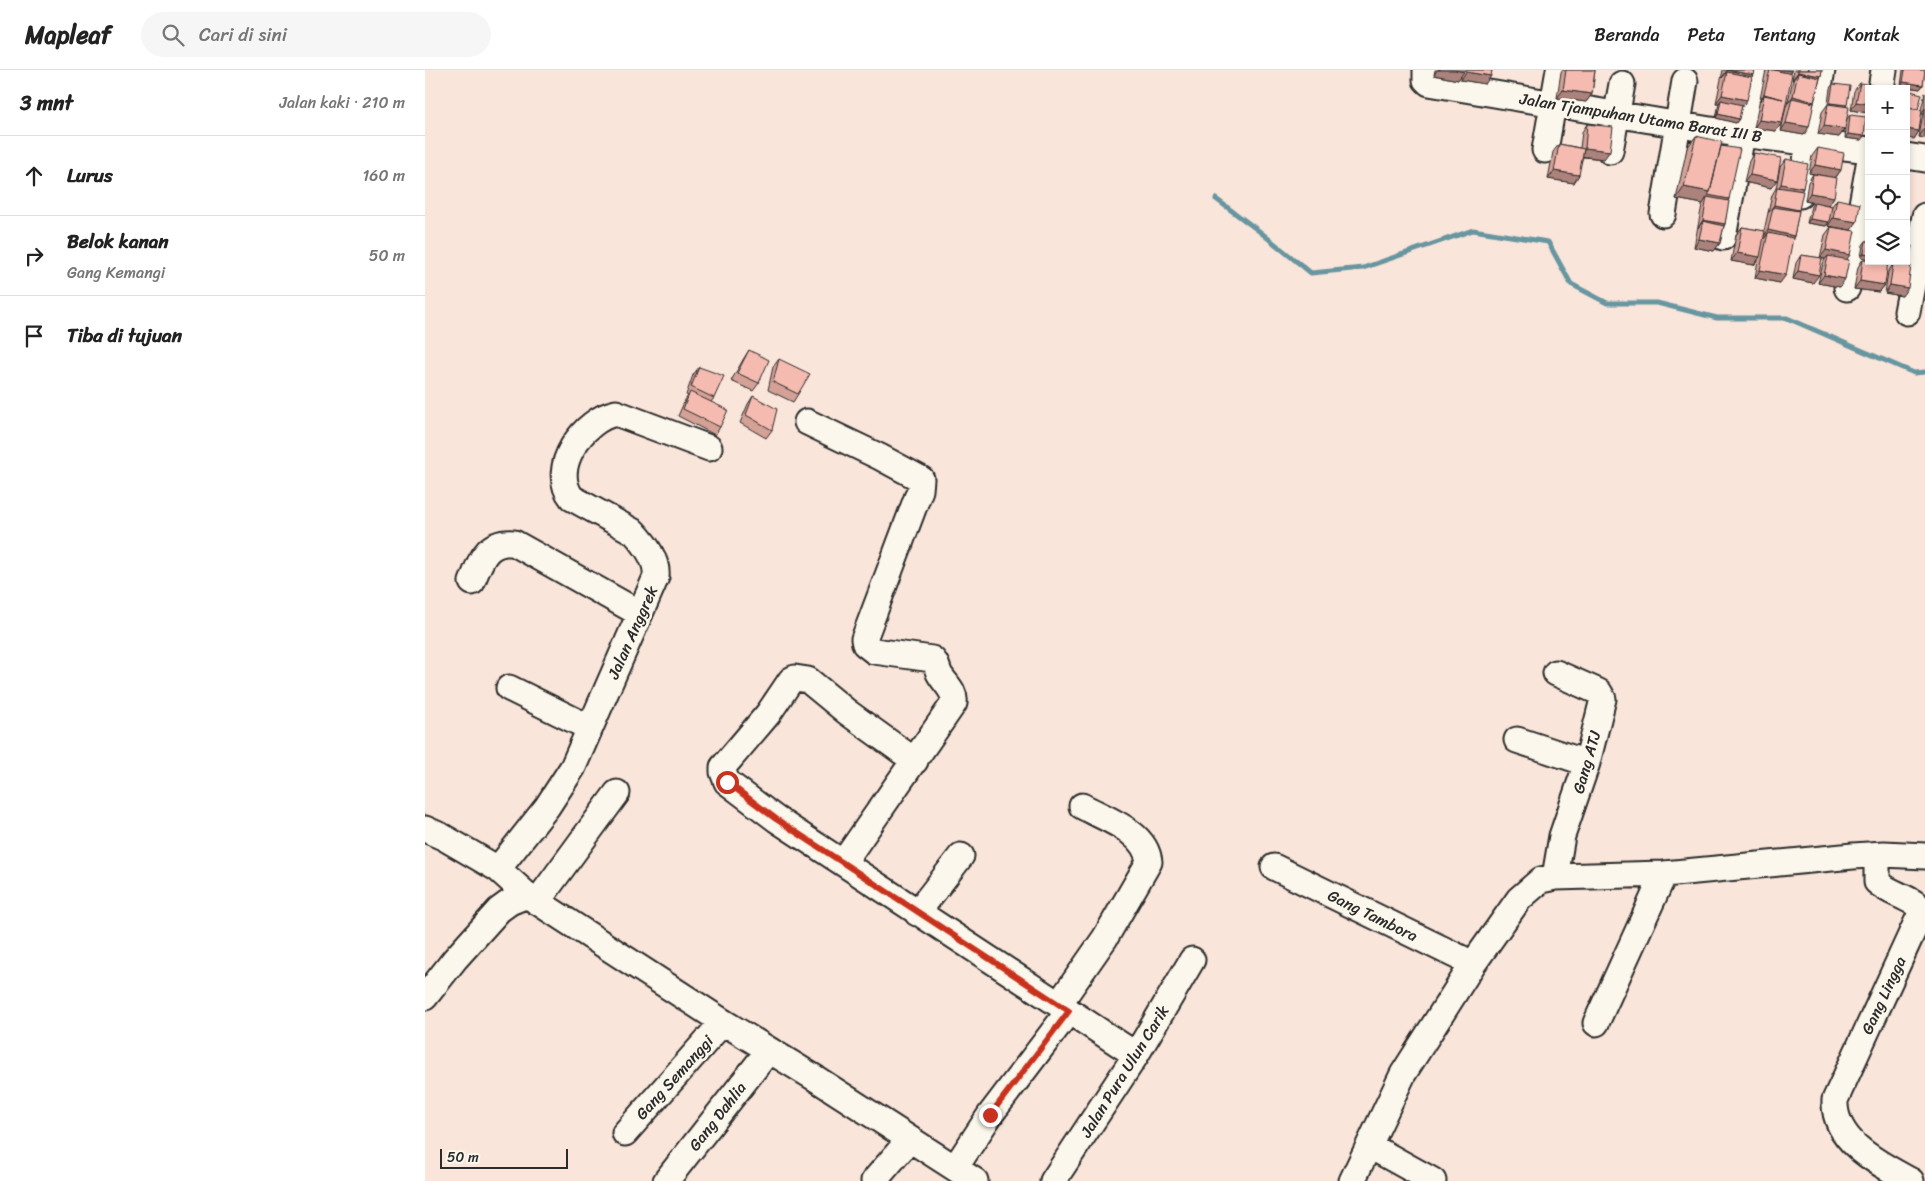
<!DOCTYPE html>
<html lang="id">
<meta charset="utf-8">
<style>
body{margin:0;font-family:Sriracha,sans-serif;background:#f6f6f6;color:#222}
.controls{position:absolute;right:15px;top:15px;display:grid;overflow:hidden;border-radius:0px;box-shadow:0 2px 8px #0003}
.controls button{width:45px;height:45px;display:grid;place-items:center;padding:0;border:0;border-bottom:1px solid #e0e0e0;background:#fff;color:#222;font:25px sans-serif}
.scale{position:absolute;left:15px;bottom:12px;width:128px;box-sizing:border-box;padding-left:5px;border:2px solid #2b2b2b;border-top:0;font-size:14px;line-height:18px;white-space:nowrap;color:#2b2b2b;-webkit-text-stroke:4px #fbf7ec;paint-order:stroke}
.stop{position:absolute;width:15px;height:15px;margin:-11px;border:4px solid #c8321e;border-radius:50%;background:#fff}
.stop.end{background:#c8321e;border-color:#fff;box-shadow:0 1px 5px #0008}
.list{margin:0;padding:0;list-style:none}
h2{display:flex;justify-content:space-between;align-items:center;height:65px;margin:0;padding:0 20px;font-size:21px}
h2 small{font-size:16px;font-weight:400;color:#767676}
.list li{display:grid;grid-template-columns:32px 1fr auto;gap:15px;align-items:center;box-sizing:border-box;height:80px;padding:0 20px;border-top:1px solid #e0e0e0}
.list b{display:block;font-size:19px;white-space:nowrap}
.list p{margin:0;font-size:16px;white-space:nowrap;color:#767676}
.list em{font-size:16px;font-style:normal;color:#767676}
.icon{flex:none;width:28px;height:28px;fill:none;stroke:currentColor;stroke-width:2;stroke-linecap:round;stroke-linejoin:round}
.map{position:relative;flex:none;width:1500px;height:1111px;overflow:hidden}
header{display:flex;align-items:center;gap:30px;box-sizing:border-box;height:70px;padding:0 25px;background:#fff;border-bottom:1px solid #e0e0e0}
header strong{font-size:24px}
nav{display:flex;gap:28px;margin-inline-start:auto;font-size:18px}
.search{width:350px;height:45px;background:#f6f6f6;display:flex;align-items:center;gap:12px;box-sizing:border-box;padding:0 18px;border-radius:28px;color:#767676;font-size:19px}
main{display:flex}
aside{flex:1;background:#fff}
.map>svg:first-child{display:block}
</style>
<header>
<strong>Mapleaf</strong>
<div class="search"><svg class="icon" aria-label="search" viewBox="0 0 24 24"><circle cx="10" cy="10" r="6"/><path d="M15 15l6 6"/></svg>Cari di sini</div>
<nav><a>Beranda</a><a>Peta</a><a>Tentang</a><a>Kontak</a></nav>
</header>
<main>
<aside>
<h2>3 mnt<small>Jalan kaki · 210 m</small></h2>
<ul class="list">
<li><svg class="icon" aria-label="ahead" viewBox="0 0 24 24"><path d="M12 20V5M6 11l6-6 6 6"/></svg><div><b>Lurus</b></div><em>160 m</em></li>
<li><svg class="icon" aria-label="right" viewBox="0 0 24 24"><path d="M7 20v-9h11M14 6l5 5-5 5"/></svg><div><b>Belok kanan</b><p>Gang Kemangi</p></div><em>50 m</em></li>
<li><svg class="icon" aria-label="arrive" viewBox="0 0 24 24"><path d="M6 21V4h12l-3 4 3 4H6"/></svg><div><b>Tiba di tujuan</b></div></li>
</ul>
</aside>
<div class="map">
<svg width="1500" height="1111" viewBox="0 0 1500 1111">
<rect width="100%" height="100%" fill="#fae5da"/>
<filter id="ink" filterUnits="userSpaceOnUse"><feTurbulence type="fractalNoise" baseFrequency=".02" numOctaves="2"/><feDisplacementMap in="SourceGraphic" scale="10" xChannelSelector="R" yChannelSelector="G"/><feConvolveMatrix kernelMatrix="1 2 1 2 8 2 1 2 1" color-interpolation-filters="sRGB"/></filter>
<g filter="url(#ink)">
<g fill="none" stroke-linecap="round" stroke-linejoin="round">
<!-- stream -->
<path stroke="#6796a0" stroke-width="5" d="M 791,129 L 834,161 L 886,203 L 938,198 L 1048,160 L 1123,172 L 1146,214 L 1182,233 L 1232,233 L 1292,248 L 1362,248 L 1489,303 L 1500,302"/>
<defs>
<path id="minor" d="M 1001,0 L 1001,10 L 1004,13 L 1285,60 L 1444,80
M 1456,19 L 1459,0
M 1120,80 L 1134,0
M 1185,81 L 1197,14
M 1481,86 L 1500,89
M 1375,125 L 1397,0
M 1238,144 L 1260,11
M 1298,167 L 1329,0
M 1422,218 L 1444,95
M 1482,242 L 1500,146
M 382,352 L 455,387 L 496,409 L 495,420 L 439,569 L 440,574 L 449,581 L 507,589 C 512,593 512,598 514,603 C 519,613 531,621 529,633 L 418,793
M 47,512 C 56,490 61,471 89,473 L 214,543
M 84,618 L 165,658
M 1092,670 L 1162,693
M 490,691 L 422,642 L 383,610 L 370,608 L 366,610 L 343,644 L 298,697 L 298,702 L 302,712 L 351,749 L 711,985
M 0,759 L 18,767 L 73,799 L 102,825 L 298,952 L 390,1008 L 550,1111
M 1452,785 L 1452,812 C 1463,823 1493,830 1497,841 L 1410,1030 C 1408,1072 1455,1094 1486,1111
M 849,797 L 1048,894
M 73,799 L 122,737 L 148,697 L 231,507 C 233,490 220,474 209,462 L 147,428 C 123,398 159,349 191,343 L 284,378
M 1130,807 L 1137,766 L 1162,693 L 1178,629 L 1174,622 L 1131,603
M 112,832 L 192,723
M 492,843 L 536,786
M 0,927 L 30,889 L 74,840 L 85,832 L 102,825
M 634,934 L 680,868 L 724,792 C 721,761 680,749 657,736
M 1171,953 L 1239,804
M 200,1063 L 298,952
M 945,1076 L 1008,1111
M 530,1098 L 565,1045 L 644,941
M 241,1111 L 344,980
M 449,1111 L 485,1069
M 628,1111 L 711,985 L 767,890
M 927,1111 L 978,1004 L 1048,894 L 1094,829 L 1116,810 L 1130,807 L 1239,804 L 1428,786 L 1459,784 L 1500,786"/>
</defs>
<!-- minor casing -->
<use href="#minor" stroke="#2b2b2b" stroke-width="29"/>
<!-- minor -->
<use href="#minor" stroke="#fbf7ec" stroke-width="25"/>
</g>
<!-- wall -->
<path fill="#d4a197" stroke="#2b2b2b" d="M 1010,0 L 1067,0 L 1060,14 L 1036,10 L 1036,5 L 1033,10 L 1009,5 Z
M 1137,0 L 1170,0 L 1167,24 L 1161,32 L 1132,28 L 1136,2 Z
M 1298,0 L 1330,0 L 1311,53 L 1291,48 L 1294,33 L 1291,33 Z
M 1341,0 L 1367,0 L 1365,3 L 1357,53 L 1351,61 L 1329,58 Z
M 1369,0 L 1397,0 L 1389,33 L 1379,65 L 1356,61 L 1361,36 L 1362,35 L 1368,10 L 1367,10 Z
M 1478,0 L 1500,0 L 1498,15 L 1495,19 L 1476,16 Z
M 1435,13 L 1443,43 L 1426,40 L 1429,21 Z
M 1408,14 L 1421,37 L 1420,59 L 1414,67 L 1393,64 L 1397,42 L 1403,34 L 1405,18 Z
M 1500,23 L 1500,68 L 1494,67 L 1497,49 L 1499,44 L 1496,44 L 1494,61 L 1489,69 L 1493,39 L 1496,40 Z
M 1425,45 L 1436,70 L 1420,68 L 1422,49 Z
M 1162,54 L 1179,89 L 1158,87 L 1149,113 L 1123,109 L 1128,82 L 1134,74 L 1155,78 L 1157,62 Z
M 1271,66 L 1296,76 L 1304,129 L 1303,131 L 1300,154 L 1299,156 L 1295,173 L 1289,181 L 1269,177 L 1277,135 L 1278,134 L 1251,129 L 1262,78 Z
M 1393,78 L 1416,100 L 1411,107 L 1404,135 L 1407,136 L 1412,129 L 1426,160 L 1408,157 L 1422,189 L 1420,209 L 1415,217 L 1393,213 L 1398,194 L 1400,189 L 1396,189 L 1388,213 L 1368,209 L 1371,193 L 1376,185 L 1395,188 L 1400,165 L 1406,157 L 1403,156 L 1403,153 L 1401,156 L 1382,153 L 1386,136 L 1388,133 L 1380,131 L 1383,112 L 1388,104 L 1384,103 L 1387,86 Z
M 1329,83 L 1346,118 L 1319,112 L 1324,91 Z
M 1361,89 L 1378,118 L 1376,121 L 1374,140 L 1369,166 L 1368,168 L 1355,213 L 1330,208 L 1333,190 L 1329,195 L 1306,191 L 1311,165 L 1317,157 L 1339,161 L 1347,125 L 1351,118 L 1355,97 Z
M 1441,171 L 1444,171 L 1444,189 L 1436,187 L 1438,175 Z
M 1438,189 L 1460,215 L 1454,222 L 1429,219 L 1433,197 Z
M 1468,194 L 1477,226 L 1460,223 L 1463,202 Z
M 324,280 L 334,313 L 328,321 L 306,311 L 319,288 Z
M 354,289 L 373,324 L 368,332 L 343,320 L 348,297 Z
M 274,297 L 289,328 L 286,332 L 295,357 L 290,365 L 253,346 L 260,330 L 263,326 L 261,325 L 268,305 Z
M 328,326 L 347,360 L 341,368 L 315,353 L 323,334 Z"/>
<!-- shaded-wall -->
<path fill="#ac837b" stroke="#2b2b2b" d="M 1012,0 L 1030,0 L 1039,2 L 1033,10 L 1009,5 Z
M 1302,0 L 1329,5 L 1323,13 L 1302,2 L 1297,8 Z
M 1345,0 L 1359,0 L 1366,1 L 1361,9 Z
M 1041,2 L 1066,6 L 1060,14 L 1036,10 Z
M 1373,2 L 1396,6 L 1390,14 L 1373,3 L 1368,10 L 1367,10 Z
M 1478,12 L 1498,15 L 1495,19 L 1476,16 Z
M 1138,20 L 1167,24 L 1161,32 L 1132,28 Z
M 1339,24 L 1358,29 L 1339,25 L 1334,32 Z
M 1297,25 L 1322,30 L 1316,38 L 1296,30 L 1294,33 L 1291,33 Z
M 1368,26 L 1389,32 L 1384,40 L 1367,28 L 1362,34 Z
M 1431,32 L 1444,34 L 1444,42 L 1443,43 L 1426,40 Z
M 1405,33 L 1422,35 L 1419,39 L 1402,37 Z
M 1500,38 L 1500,44 L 1496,44 Z
M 1293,44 L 1314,49 L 1311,53 L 1291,48 Z
M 1334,50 L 1357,53 L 1351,61 L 1329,58 Z
M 1361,53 L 1384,57 L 1379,65 L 1356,61 Z
M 1399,56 L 1420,59 L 1414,67 L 1393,64 Z
M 1481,59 L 1494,61 L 1489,69 L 1481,68 Z
M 1499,59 L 1500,59 L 1500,68 L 1494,67 Z
M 1423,64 L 1439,66 L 1436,70 L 1420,68 Z
M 1160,78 L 1185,81 L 1179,89 L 1154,86 Z
M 1390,95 L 1416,100 L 1410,108 L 1384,103 Z
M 1129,101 L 1154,105 L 1149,113 L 1123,109 Z
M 1325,105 L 1352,110 L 1346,118 L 1319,112 Z
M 1356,114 L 1378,118 L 1373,126 L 1352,121 Z
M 1259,117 L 1285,122 L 1304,129 L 1298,137 L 1282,127 L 1278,134 L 1251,129 Z
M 1385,123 L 1409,127 L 1404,135 L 1380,131 Z
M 1349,135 L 1374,140 L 1368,148 L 1348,137 L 1343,143 Z
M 1408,148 L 1432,152 L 1426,160 L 1403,156 Z
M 1385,149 L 1404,152 L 1401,156 L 1382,153 Z
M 1278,150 L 1300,154 L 1294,162 L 1278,151 L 1273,158 Z
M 1343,160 L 1369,166 L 1364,174 L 1343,163 L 1339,169 L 1338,168 Z
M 1274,169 L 1295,173 L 1289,181 L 1269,177 Z
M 1401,180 L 1425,185 L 1419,193 L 1403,186 L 1400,189 L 1395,188 Z
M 1312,183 L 1335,187 L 1329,195 L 1306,191 Z
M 1439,183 L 1444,184 L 1444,189 L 1436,187 Z
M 1481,190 L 1484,190 L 1482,194 L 1466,192 L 1467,191 L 1481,191 Z
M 1335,200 L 1361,205 L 1355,213 L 1330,208 Z
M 1373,201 L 1394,205 L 1388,213 L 1368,209 Z
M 1399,205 L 1420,209 L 1415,217 L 1393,213 Z
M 1435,211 L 1460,215 L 1454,222 L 1429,219 Z
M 1465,215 L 1483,218 L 1477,226 L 1460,223 Z"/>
<!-- building -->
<path fill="#f6bbb0" stroke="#2b2b2b" d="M 1041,0 L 1067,0 L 1066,6 L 1041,2 Z
M 1141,0 L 1170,0 L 1167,24 L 1138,20 Z
M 1302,0 L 1330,0 L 1329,5 Z
M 1345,0 L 1349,0 L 1367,4 L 1357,53 L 1334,50 L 1339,25 L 1358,29 L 1339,24 Z
M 1373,0 L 1397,0 L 1396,6 L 1373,2 Z
M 1480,0 L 1500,0 L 1498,15 L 1478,12 Z
M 1302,2 L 1327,7 L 1322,30 L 1297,25 Z
M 1373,3 L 1395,8 L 1389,32 L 1368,26 Z
M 1435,13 L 1452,16 L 1451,19 L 1444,19 L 1444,34 L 1431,32 Z
M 1408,14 L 1425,16 L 1422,35 L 1405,33 Z
M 1481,20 L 1497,24 L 1493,39 L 1481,38 Z
M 1367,28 L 1389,33 L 1384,57 L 1361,53 Z
M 1296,30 L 1317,35 L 1314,49 L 1293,44 Z
M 1403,34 L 1424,37 L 1420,59 L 1399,56 Z
M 1481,38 L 1497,40 L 1494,61 L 1481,59 Z
M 1425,45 L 1441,47 L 1439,66 L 1423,64 Z
M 1162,54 L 1188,57 L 1185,81 L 1160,78 Z
M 1271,66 L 1297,72 L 1285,122 L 1259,117 Z
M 1134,74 L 1159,79 L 1154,105 L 1129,101 Z
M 1296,76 L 1315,79 L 1304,129 L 1283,125 L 1285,122 Z
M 1393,78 L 1419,83 L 1416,100 L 1390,95 Z
M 1329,83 L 1356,88 L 1352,110 L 1325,105 Z
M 1361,89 L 1383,94 L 1378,118 L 1356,114 Z
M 1388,104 L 1412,108 L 1409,127 L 1385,123 Z
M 1352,117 L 1378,121 L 1374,140 L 1349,135 Z
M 1282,127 L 1304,131 L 1300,154 L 1278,150 Z
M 1412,129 L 1435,134 L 1432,152 L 1408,148 Z
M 1389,132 L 1407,136 L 1404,152 L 1385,149 Z
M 1348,137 L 1374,141 L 1369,166 L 1343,160 Z
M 1278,151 L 1299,156 L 1295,173 L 1274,169 Z
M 1317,157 L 1340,161 L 1335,187 L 1312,183 Z
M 1406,157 L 1430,161 L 1425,185 L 1401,180 Z
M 1343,163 L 1368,168 L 1361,205 L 1335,200 Z
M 1441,171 L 1444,171 L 1444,184 L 1439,183 Z
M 1481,175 L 1487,176 L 1484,190 L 1481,190 Z
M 1376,185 L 1397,188 L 1394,205 L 1373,201 Z
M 1403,186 L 1424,190 L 1420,209 L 1399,205 Z
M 1438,189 L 1444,189 L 1444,191 L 1463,192 L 1460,215 L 1435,211 Z
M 1468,194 L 1486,196 L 1483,218 L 1465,215 Z
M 324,280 L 344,290 L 334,313 L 312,303 Z
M 354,289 L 385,304 L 373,324 L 348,312 Z
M 274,297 L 299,306 L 289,328 L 266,317 Z
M 265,322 L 303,340 L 295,357 L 258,339 Z
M 328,326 L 352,339 L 347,360 L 321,345 Z"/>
</g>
<g fill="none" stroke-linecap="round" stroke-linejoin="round" filter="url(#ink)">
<!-- route -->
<path stroke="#c8321e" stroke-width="6" d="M 302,712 L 351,749 L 644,941 L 565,1045"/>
</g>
<g text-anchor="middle" stroke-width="5" stroke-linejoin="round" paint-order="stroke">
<!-- street labels -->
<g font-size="16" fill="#2b2b2b" stroke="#fbf7ec">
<text transform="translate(1216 47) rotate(9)" y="6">Jalan Tjampuhan Utama Barat III B</text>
<text transform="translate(207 562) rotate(-66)" y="6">Jalan Anggrek</text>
<text transform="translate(1161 692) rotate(-74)" y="6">Gang ATJ</text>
<text transform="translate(948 845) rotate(26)" y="6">Gang Tambora</text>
<text transform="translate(1458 925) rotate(-65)" y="6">Gang Lingga</text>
<text transform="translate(699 1001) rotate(-58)" y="6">Jalan Pura Ulun Carik</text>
<text transform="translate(249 1007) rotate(-48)" y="6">Gang Semanggi</text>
<text transform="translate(292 1046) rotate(-52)" y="6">Gang Dahlia</text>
</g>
</g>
</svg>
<div class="controls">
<button>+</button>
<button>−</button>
<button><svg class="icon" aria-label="locate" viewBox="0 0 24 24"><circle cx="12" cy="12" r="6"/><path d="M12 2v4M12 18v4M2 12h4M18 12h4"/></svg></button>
<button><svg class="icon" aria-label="layers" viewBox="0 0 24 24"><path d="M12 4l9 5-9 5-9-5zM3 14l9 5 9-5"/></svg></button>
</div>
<div class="scale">50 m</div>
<div class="stop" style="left:302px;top:712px"></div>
<div class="stop end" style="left:565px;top:1045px"></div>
</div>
</main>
